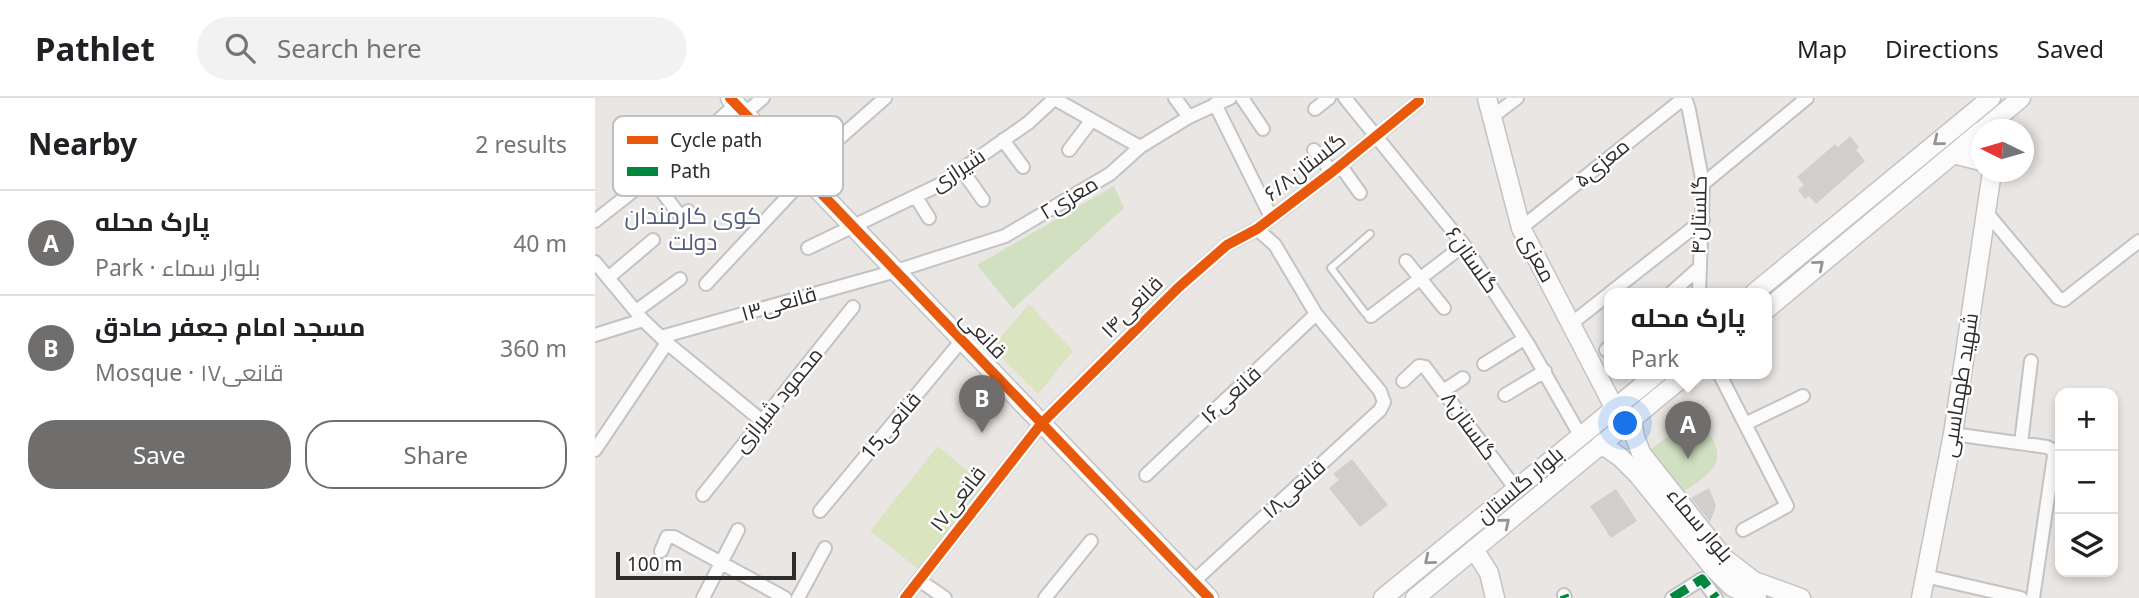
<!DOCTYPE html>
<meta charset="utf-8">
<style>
body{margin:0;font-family:"Noto Sans",Cairo,sans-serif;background:#f2f2f2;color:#202124}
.controls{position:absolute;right:21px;bottom:21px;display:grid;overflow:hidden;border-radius:14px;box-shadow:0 4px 10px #0003}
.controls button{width:63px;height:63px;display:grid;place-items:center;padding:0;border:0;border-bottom:2px solid #e0e0e0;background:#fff;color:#202124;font:35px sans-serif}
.compass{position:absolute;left:1376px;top:21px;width:63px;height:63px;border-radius:50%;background:#fff;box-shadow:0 4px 10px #0003;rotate:275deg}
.scale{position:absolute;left:21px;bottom:18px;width:180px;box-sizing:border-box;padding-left:7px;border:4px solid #2d2d2d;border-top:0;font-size:19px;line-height:24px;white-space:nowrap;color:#2d2d2d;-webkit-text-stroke:5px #fff;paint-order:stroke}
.you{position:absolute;left:1031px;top:326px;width:24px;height:24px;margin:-18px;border:5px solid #fff;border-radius:50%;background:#1a73e8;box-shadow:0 0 0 10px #1a73e833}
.badge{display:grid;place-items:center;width:46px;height:46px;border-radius:50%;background:#6f6e6d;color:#fff;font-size:23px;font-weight:700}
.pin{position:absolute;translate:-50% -58px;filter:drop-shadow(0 2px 4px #0008)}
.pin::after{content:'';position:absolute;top:37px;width:24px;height:21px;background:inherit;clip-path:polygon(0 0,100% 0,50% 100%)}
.popup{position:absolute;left:1009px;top:190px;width:168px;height:91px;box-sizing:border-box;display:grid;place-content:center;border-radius:14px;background:#fff;filter:drop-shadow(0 2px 5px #0005);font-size:23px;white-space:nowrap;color:#757577}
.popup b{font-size:26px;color:#202124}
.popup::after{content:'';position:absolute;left:50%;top:100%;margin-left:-14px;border:14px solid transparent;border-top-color:#fff}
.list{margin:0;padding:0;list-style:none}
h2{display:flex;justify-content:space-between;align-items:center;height:91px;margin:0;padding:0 28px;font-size:30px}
h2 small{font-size:23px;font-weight:400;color:#757577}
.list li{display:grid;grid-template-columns:46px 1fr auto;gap:21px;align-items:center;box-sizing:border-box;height:105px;padding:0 28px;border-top:2px solid #e0e0e0}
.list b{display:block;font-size:26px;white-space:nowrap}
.list p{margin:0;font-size:23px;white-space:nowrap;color:#757577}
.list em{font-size:23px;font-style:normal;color:#757577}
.actions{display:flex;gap:14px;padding:21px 28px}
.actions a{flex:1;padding:16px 0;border:2px solid #6f6e6d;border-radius:28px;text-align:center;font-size:24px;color:#6f6e6d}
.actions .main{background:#6f6e6d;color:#fff}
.icon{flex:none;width:38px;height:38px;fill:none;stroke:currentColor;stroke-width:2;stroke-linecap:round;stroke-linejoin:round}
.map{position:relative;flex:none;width:1544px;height:500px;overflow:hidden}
header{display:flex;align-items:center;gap:42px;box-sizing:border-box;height:98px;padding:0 35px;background:#fff;border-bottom:2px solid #e0e0e0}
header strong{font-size:33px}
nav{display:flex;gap:38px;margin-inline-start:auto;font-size:24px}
.search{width:490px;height:63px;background:#f2f2f2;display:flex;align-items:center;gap:18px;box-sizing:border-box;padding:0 24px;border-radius:38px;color:#757577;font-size:26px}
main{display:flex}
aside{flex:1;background:#fff}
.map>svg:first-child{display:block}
</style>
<header>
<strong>Pathlet</strong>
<div class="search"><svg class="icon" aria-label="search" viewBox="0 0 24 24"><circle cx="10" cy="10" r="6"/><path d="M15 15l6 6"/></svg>Search here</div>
<nav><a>Map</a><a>Directions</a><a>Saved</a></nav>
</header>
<main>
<aside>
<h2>Nearby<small>2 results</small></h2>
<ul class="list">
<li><span class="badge">A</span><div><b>پارک محله</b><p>Park · بلوار سماء</p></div><em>40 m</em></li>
<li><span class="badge">B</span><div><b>مسجد امام جعفر صادق</b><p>Mosque · ۱۷قانعی</p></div><em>360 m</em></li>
</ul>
<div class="actions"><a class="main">Save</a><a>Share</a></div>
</aside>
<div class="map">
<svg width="1544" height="500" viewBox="0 0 1544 500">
<rect width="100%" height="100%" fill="#e9e6e4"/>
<!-- green -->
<path fill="#d1e0c1" d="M 519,88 L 529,110 L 418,211 L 382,167 Z
M 1103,316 C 1131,360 1131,366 1088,394 L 1056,351 Z"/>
<!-- pitch -->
<path fill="#dae4bf" d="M 434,206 L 478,253 L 443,296 L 397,250 Z
M 343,348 L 392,390 L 327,474 L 275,433 Z"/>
<!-- building -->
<path fill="#d1cfcd" d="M 1255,38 L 1264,49 L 1261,52 L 1270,63 L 1221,106 L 1214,98 L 1210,101 L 1203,92 L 1209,87 L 1202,79 L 1240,46 L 1243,49 Z
M 757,361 L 793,407 L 765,429 L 734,390 L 744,382 L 738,376 Z
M 1114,390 L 1121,408 L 1115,424 L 1096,400 Z
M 1021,391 L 1042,423 L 1016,440 L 995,408 Z"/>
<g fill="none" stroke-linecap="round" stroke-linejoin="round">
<defs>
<path id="lane" d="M 775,136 L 736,170 L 770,215 L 776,218"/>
<path id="street" d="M 458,0 L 545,49
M 580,0 L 594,19
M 647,0 L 668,31
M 750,0 L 869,147 L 933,246 L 985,337
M 1090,0 L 1094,12 L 1108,86 L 1104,195
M 620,6 L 676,119
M 720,11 L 734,0
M 150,15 L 168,0
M 897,19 L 922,0
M 28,42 L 86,119 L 93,113
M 408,42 L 428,69
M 100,44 L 139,90
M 474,52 L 496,23
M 719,52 L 737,74
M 745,67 L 765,95
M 367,72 L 388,102
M 206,74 L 290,0
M 1108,86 L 1212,0
M 321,99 L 334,120
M 1392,115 L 1463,200 L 1469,202 L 1544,143
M 0,123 L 100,44 L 141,6
M 926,130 L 1089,0
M 213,150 L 346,86 L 433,25 L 459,1
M 811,163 L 849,210
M 0,164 L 48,222 L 72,245 L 166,322
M 13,180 L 58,142
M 111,186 L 211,79
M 1015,195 L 1108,122
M 1076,195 L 1104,170
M 41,213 L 85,181
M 776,218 L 869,147
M 977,225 L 1014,196
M 0,237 L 48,222
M 66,239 L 301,173 L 410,138 L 515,76 L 545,49 L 594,19 L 635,0
M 1011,252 L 1014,249
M 889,266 L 929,241
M 1124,275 L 1192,408 L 1148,432
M 808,283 L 824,268 L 830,269 L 920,390
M 848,293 L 868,280
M 910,297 L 950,273
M 1150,326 L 1208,298
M 1358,336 L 1452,349 L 1458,352 L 1459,358 L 1438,500
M 1426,345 L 1436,263
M 0,352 L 72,245
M 551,377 L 721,216
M 108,397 L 258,209
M 225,413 L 367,242
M 66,453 L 72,439 L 79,439 L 190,500
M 1330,478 L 1426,500
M 324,482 L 350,500
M 598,484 L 785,312 L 789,304 L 785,293 L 721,216 L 680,147 L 662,131
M 969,497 L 970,500
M 108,500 L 143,432
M 203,500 L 230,450
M 310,500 L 446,326 L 584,189 L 632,147 L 662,131 L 737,74 L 824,3
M 450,500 L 496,443
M 1077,500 L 1107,481 L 1121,500"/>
<path id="secondary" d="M 135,0 L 614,500
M 892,0 L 926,130 L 1019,309
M 1388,32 L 1426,0
M 1358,56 L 1386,63
M 1159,195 L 1396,0
M 1172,211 L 1386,33
M 1037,321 L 1040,339 L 1046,355 L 1129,460 L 1159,483 L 1206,500
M 1006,346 L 1025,359 L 1043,377 L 1119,471 L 1137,489 L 1162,500
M 879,451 L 894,475 L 900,500
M 788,500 L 1063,275
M 820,500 L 1093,275
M 1326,500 L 1358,336 L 1397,74"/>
</defs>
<!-- lane casing -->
<use href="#lane" stroke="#c4c3c4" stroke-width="10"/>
<!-- street casing -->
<use href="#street" stroke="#c4c3c4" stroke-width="16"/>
<!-- secondary casing -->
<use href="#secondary" stroke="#c4c3c4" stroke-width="21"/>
<!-- lane -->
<use href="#lane" stroke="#fcfbfb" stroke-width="6"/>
<!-- street -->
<use href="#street" stroke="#fcfbfb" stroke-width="12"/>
<!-- secondary -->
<use href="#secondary" stroke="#fcfbfb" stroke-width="18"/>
<!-- quiet -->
<path stroke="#00873e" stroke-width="9" stroke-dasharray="18 9" stroke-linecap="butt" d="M 969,497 L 970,500
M 1077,500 L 1107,481 L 1121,500"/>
<defs>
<path id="cycleway" d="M 135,0 L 614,500
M 310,500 L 446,326 L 584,189 L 632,147 L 662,131 L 737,74 L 824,3"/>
</defs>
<!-- cycleway casing -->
<use href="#cycleway" stroke="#fff" stroke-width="15"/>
<!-- cycleway -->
<use href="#cycleway" stroke="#e8590c" stroke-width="10"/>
</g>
<!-- one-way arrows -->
<defs><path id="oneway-chevron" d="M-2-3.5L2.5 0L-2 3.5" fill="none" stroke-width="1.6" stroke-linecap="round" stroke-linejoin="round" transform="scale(1.75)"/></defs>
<g stroke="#949494">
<use href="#oneway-chevron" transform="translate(1343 43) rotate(141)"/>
<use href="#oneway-chevron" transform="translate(1224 167) rotate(-40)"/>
<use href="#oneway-chevron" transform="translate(910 425) rotate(-39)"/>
<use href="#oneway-chevron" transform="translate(834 462) rotate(140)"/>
</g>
<g text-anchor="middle" stroke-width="5" stroke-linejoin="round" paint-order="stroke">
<!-- street labels -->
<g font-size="21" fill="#2d2d2d" stroke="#fff">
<text transform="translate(1007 65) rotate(-39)" y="7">۵معزی</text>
<text transform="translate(710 69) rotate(-38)" y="7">۶/۸گلستان</text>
<text transform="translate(363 72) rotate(-33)" y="7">شیرازی</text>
<text transform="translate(474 100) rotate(-31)" y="7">۲معزی</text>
<text transform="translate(1104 117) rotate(-89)" y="7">گلستان۴</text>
<text transform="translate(942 160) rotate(62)" y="7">معزی</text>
<text transform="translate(877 162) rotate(55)" y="7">گلستان۶</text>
<text transform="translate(184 206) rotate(-16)" y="7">۱۳قانعی</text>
<text transform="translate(537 209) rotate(-45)" y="7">۱۴قانعی</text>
<text transform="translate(388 237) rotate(46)" y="7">قانعی</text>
<text transform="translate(1365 287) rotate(-81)" y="7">شهید طهماسبی</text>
<text transform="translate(636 297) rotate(-43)" y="7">۱۶قانعی</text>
<text transform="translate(183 302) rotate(-51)" y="7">محمود شیرازی</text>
<text transform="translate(296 328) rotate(-50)" y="7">15قانعی</text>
<text transform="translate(874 328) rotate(54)" y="7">گلستان۸</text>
<text transform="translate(925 387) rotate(-40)" y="7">بلوار گلستان</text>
<text transform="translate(699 391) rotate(-42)" y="7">۱۸قانعی</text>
<text transform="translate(363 401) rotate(-52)" y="7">۱۷قانعی</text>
<text transform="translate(1105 427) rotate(50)" y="7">بلوار سماء</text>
</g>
<!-- neighbourhood labels -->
<g font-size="23" fill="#525d79" stroke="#fff">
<text x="98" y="126">کوی کارمندان<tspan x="98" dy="26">دولت</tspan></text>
</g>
</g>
<!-- legend -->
<rect x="18" y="18" width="230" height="80" rx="10" fill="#fff" stroke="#c0c0c0" stroke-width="2"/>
<rect x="32" y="38" width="31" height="8" fill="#e8590c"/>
<rect x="32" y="69" width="31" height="9" fill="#00873e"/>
<g font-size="19" fill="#2d2d2d">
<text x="75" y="49">Cycle path</text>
<text x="75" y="80">Path</text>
</g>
</svg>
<div class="controls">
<button>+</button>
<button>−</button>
<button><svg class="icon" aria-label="layers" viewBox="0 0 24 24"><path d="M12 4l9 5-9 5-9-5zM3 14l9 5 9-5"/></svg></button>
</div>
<svg class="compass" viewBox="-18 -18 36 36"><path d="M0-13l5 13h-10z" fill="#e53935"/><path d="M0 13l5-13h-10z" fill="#757577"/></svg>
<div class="scale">100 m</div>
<div class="you"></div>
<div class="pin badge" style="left:1093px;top:361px">A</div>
<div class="popup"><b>پارک محله</b>Park</div>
<div class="pin badge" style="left:387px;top:335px">B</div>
</div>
</main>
